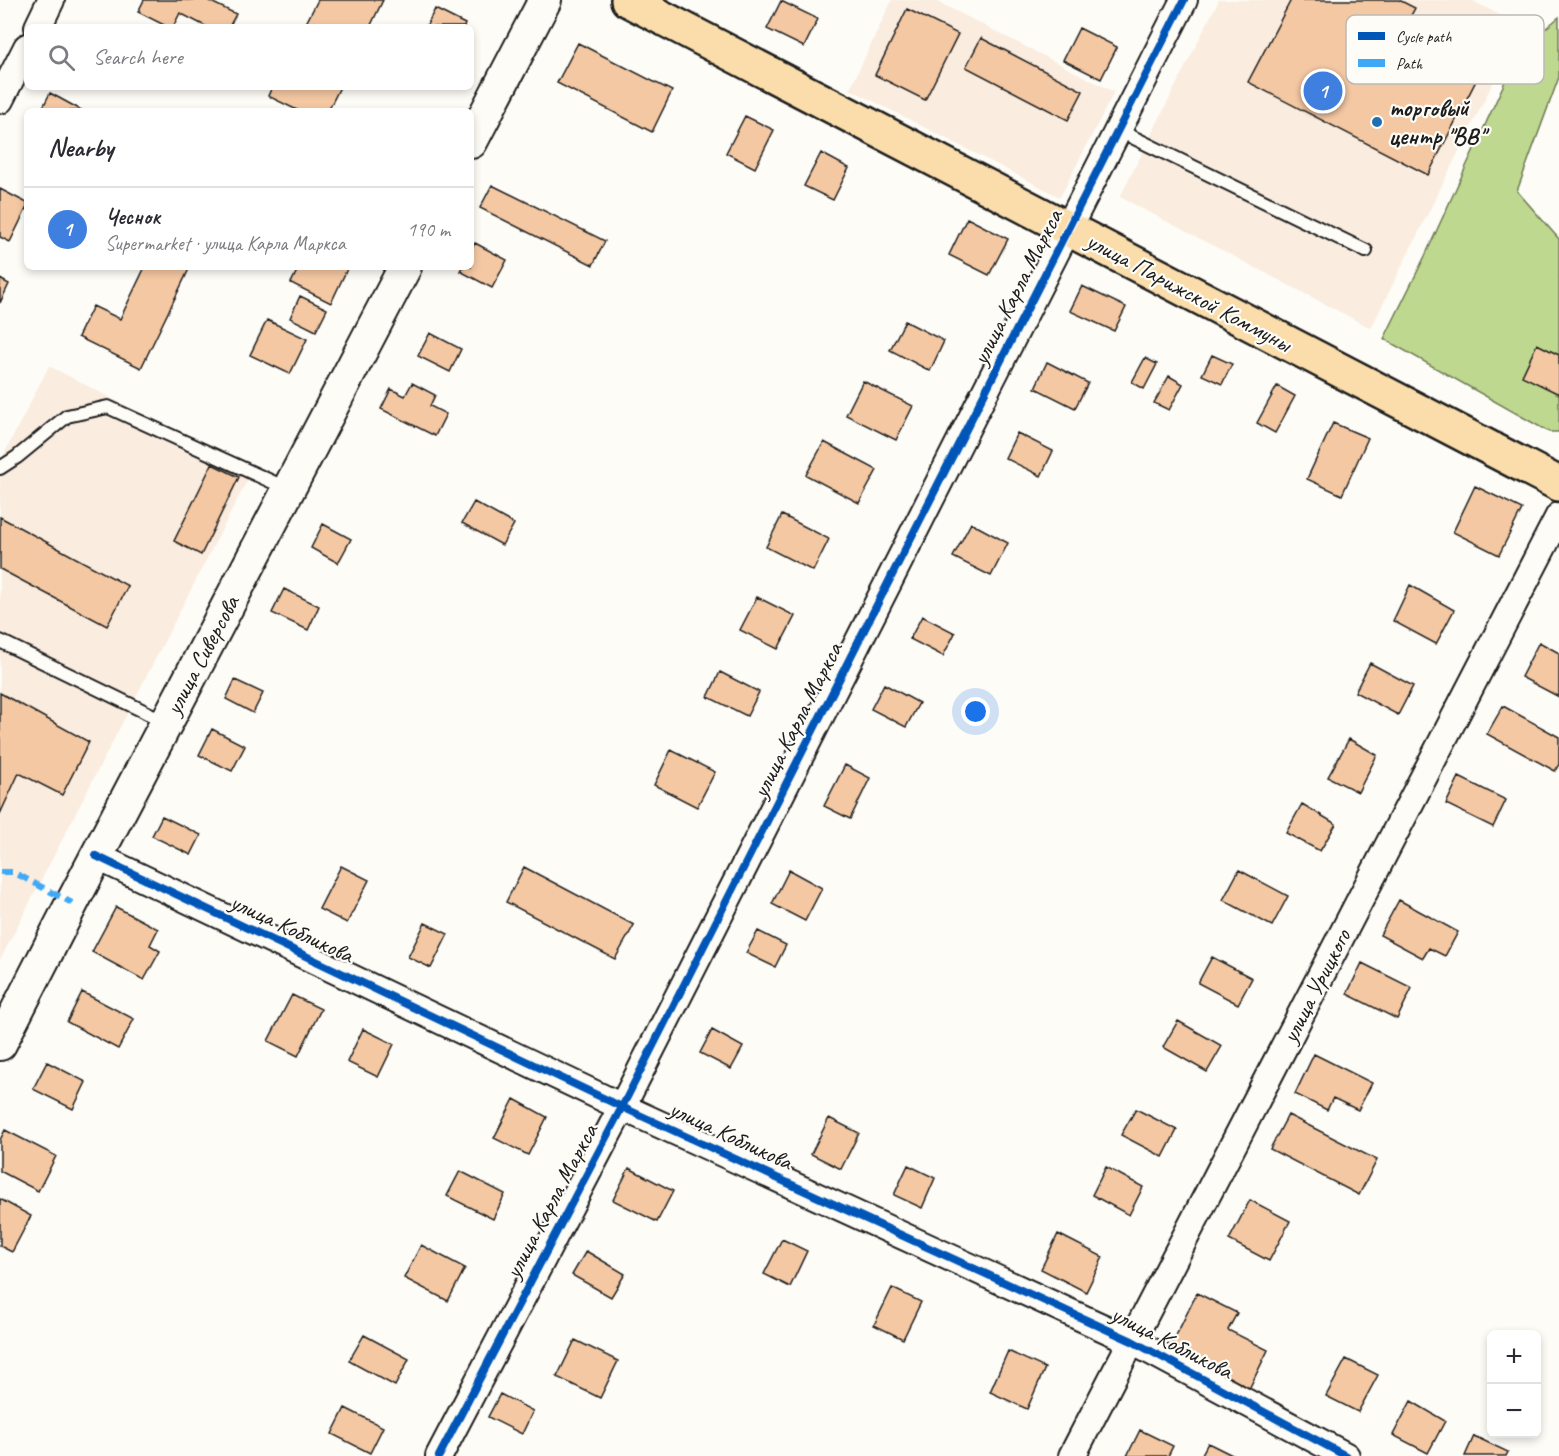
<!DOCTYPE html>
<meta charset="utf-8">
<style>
body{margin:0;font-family:Caveat,sans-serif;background:#f2f2f3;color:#2b2b33}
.controls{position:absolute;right:18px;bottom:18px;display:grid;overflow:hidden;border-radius:9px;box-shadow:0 3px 9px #0003}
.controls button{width:54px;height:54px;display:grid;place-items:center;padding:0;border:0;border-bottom:2px solid #e1e1e2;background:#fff;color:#2b2b33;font:30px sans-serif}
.you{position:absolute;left:976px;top:712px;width:21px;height:21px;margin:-15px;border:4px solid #fff;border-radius:50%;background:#1a73e8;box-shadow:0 0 0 9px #1a73e833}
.badge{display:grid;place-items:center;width:39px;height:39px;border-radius:50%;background:#1f6fb2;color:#fff;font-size:20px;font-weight:700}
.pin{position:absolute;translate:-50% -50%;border:3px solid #fff;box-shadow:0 2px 6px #0006}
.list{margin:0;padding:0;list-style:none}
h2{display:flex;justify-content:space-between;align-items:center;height:78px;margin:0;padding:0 24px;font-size:26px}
h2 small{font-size:20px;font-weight:400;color:#7c7c81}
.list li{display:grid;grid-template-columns:39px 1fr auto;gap:18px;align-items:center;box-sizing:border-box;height:84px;padding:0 24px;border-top:2px solid #e1e1e2}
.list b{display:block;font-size:22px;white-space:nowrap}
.list p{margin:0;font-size:20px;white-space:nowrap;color:#7c7c81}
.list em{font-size:20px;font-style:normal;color:#7c7c81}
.icon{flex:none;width:33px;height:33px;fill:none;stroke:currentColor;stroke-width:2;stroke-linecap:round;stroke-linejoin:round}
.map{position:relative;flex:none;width:1559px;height:1456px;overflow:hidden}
.search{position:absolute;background:#fff;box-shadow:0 3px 9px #0003;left:24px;top:24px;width:450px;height:66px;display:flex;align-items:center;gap:15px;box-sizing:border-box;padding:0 21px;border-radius:9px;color:#7c7c81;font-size:22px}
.panel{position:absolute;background:#fff;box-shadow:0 3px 9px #0003;left:24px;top:108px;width:450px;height:162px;border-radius:9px}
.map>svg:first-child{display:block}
</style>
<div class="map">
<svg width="1559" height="1456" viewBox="0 0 1559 1456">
<rect width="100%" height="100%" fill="#fdfcf7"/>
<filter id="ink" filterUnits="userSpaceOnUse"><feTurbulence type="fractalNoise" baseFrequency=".0167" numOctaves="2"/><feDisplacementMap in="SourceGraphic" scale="12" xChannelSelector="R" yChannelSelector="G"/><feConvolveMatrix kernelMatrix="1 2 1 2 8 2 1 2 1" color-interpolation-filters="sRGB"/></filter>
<g filter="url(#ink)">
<!-- built -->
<path fill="#faecde" d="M 892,0 L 934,0 L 1114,92 L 1060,197 L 850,89 Z
M 1219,0 L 1471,0 L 1521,26 L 1371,328 L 1120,197 Z
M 49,366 L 252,471 L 0,960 L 0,462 Z"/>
<!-- green -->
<path fill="#bed88f" stroke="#6d7a56" stroke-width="1.5" d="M 1559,17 L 1559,77 L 1517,191 L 1559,239 L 1559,432 L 1549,432 L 1384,339 L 1425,256 L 1519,51 Z"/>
<!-- building -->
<path fill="#f4c8a3" stroke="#1c1c1c" stroke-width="1.5" d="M 144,0 L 207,0 L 236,14 L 229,27 L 207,27 L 180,13 L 173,27 L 168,27 L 138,12 Z
M 318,0 L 383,0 L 370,27 L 304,27 Z
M 1291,0 L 1399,0 L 1415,8 L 1402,32 L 1442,52 L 1450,37 L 1488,57 L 1428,175 L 1248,82 Z
M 781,1 L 818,19 L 804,47 L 767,29 Z
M 435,9 L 465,24 L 464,27 L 426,27 Z
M 907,9 L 958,34 L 925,100 L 875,75 Z
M 1079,28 L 1117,47 L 1101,79 L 1063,60 Z
M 981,38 L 1083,91 L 1068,120 L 966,67 Z
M 578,43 L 672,91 L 652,132 L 557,83 Z
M 272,87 L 340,87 L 328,111 L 299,111 L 268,96 Z
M 50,93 L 83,111 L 41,111 Z
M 745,116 L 774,130 L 755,168 L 726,153 Z
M 821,153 L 849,168 L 833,200 L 804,186 Z
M 492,185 L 605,241 L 593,265 L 480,208 Z
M 0,189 L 27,203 L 27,207 L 10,242 L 0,237 Z
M 967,218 L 1008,239 L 989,275 L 949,255 Z
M 475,243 L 507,260 L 492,288 L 460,271 L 462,267 L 471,267 L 471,250 Z
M 145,267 L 190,267 L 141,368 L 78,337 L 93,306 L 120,319 Z
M 299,267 L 348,267 L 331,303 L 291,283 Z
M 0,279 L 9,284 L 0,303 Z
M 1082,286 L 1126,307 L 1114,331 L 1070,311 Z
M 300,296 L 327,309 L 316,331 L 290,318 Z
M 267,320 L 307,339 L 290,374 L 250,355 Z
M 905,321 L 944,341 L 930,371 L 890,350 Z
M 430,333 L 461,349 L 450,372 L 418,356 Z
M 1537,344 L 1559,355 L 1559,394 L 1522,376 Z
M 1212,355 L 1232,364 L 1222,384 L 1202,375 Z
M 1145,358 L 1157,364 L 1144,389 L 1132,382 Z
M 1047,362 L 1088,383 L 1075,408 L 1035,388 Z
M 1169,376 L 1183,384 L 1169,410 L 1154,403 Z
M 863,381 L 913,406 L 896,440 L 846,415 Z
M 412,383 L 435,395 L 430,406 L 446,414 L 435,436 L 381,409 L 391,389 L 405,396 Z
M 1277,386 L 1295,396 L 1275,433 L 1257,423 Z
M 1333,423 L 1368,438 L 1342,495 L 1307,479 Z
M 1017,433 L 1053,451 L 1041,476 L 1005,458 Z
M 824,442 L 877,470 L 859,503 L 806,475 Z
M 212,464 L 239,477 L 201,555 L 174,541 Z
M 1475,486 L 1522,509 L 1499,555 L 1453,532 Z
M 474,502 L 514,524 L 502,545 L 462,523 Z
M 782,515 L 829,539 L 813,571 L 766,547 Z
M 0,517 L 128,586 L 107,626 L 0,569 Z
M 971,523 L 1008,543 L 991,576 L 953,557 Z
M 323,524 L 351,539 L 338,563 L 311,548 Z
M 1410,585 L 1454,610 L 1436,644 L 1393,621 Z
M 284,589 L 319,606 L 308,630 L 272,613 Z
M 757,597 L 795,616 L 778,649 L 740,630 Z
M 922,616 L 955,633 L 943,656 L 910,639 Z
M 1539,642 L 1559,653 L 1559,697 L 1521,677 Z
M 1370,663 L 1413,686 L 1398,715 L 1355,692 Z
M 720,672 L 759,692 L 747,716 L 708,697 Z
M 235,680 L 263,693 L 253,713 L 226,699 Z
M 884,684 L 919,703 L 906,727 L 871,709 Z
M 0,693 L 89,742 L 62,795 L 19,773 L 0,814 Z
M 1503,706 L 1559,737 L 1559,764 L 1555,771 L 1487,734 Z
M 212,729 L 245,746 L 232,771 L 199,755 Z
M 1349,739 L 1377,755 L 1358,792 L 1328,777 Z
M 671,750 L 715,772 L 697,807 L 654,785 Z
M 845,765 L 870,778 L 850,819 L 824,806 Z
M 1459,777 L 1506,800 L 1493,827 L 1446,804 Z
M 1302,804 L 1336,824 L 1320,851 L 1286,833 Z
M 162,816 L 201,835 L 191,855 L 152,836 Z
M 341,866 L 369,880 L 347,923 L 319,909 Z
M 524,867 L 634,925 L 615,959 L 506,902 Z
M 789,870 L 822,888 L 805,921 L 772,904 Z
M 1239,870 L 1288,896 L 1272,926 L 1223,900 Z
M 1399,900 L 1458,932 L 1445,956 L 1429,948 L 1423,958 L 1380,935 Z
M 116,907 L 158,929 L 150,945 L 160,951 L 144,980 L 92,952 Z
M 425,923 L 448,934 L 431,968 L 408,957 Z
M 758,931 L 786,945 L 775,967 L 746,953 Z
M 1212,957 L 1252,978 L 1238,1004 L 1198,983 Z
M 1362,963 L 1412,988 L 1397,1019 L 1347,994 Z
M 82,992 L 134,1019 L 118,1049 L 67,1022 Z
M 292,995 L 321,1009 L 298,1056 L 268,1041 Z
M 1178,1021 L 1222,1046 L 1207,1072 L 1163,1047 Z
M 363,1029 L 394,1044 L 378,1077 L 347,1062 Z
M 712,1030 L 743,1047 L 731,1069 L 700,1053 Z
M 1314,1054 L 1372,1083 L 1358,1110 L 1333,1098 L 1327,1110 L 1295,1094 Z
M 47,1062 L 86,1082 L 73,1109 L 33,1089 Z
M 514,1099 L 547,1117 L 528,1155 L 494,1138 Z
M 1136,1109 L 1177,1130 L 1163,1157 L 1121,1135 Z
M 1288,1115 L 1377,1160 L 1359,1195 L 1270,1149 Z
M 829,1118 L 859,1133 L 841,1169 L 811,1154 Z
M 5,1130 L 56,1156 L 38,1191 L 0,1171 L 0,1140 Z
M 908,1165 L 935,1178 L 922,1208 L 894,1195 Z
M 1106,1167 L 1143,1187 L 1129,1215 L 1092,1195 Z
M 629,1168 L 673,1191 L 657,1222 L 613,1200 Z
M 460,1171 L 505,1194 L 493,1219 L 447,1196 Z
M 0,1199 L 31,1216 L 12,1252 L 0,1246 Z
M 1250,1200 L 1290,1221 L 1269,1261 L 1229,1240 Z
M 1058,1234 L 1103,1257 L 1086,1292 L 1041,1269 Z
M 782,1239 L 807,1251 L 790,1287 L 764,1274 Z
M 421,1245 L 465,1268 L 448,1301 L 404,1278 Z
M 586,1251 L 625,1274 L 611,1297 L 572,1275 Z
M 892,1288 L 921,1302 L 903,1339 L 874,1325 Z
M 1197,1293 L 1237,1313 L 1228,1330 L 1268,1350 L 1249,1389 L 1169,1350 Z
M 364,1335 L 409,1359 L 395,1386 L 349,1361 Z
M 575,1340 L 618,1361 L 600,1398 L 557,1377 Z
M 1008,1351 L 1045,1368 L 1027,1409 L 990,1392 Z
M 1346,1359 L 1378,1375 L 1358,1412 L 1326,1396 Z
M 500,1394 L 533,1411 L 522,1434 L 488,1417 Z
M 1411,1401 L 1445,1421 L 1428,1453 L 1393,1435 Z
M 345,1408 L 383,1427 L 370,1453 L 332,1434 Z
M 1140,1430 L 1173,1446 L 1168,1456 L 1127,1456 Z
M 1474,1436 L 1508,1452 L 1506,1456 L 1465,1456 Z
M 1208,1443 L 1234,1456 L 1201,1456 Z"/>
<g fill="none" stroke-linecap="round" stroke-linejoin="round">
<defs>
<path id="service" d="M 1118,130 L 1366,251
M 0,468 L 17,457 L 67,416 L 108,407 L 288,489
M 0,641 L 166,722"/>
<path id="minor" d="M 38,27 L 51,0
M 0,100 L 27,47
M 96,856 L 622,1107 L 1132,1341 L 1346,1456
M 439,1456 L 622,1107 L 1184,0
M 1072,1456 L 1559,516"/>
<path id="tertiary" d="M 471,142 L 545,0
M 0,1044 L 72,903 L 405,267"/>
<path id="trunk" d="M 628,0 L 1559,484"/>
</defs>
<!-- service casing -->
<use href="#service" stroke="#1c1c1c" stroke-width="16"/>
<!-- minor casing -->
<use href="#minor" stroke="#1c1c1c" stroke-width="30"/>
<!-- tertiary casing -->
<use href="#tertiary" stroke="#1c1c1c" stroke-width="36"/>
<!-- trunk casing -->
<use href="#trunk" stroke="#1c1c1c" stroke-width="38"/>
<!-- service -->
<use href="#service" stroke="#fdfcf7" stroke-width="12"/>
<!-- minor -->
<use href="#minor" stroke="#fdfcf7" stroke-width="26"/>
<!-- tertiary -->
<use href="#tertiary" stroke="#fdfcf7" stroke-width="32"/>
<!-- trunk -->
<use href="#trunk" stroke="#faddab" stroke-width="33"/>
<!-- quiet -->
<path stroke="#3fa9f5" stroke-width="6" stroke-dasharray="12 6" stroke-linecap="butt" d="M 0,872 L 13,872 L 72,903"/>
<defs>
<path id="cycleway" d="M 96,856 L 622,1107 L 1132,1341 L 1346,1456
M 439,1456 L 622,1107 L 1184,0"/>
</defs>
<!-- cycleway casing -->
<use href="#cycleway" stroke="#fdfcf7" stroke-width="11"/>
<!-- cycleway -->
<use href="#cycleway" stroke="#0057b8" stroke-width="8"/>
</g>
</g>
<!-- markers -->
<circle fill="#1f6fb2" stroke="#fdfcf7" stroke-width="2" cx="1377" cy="122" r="6"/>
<g text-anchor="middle" stroke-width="4.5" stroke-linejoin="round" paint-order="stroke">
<!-- poi labels -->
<g font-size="24" font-weight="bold" fill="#1c1c1c" stroke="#fdfcf7" text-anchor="start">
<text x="1389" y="116">торговый<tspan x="1389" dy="28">центр "ВВ"</tspan></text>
</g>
<!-- street labels -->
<g font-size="24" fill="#1c1c1c" stroke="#fdfcf7">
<text transform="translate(1017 287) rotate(-63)" y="8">улица Карла Маркса</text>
<text transform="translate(1189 292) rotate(28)" y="8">улица Парижской Коммуны</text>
<text transform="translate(202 655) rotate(-62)" y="8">улица Сиверсова</text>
<text transform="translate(797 720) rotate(-63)" y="8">улица Карла Маркса</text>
<text transform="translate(292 928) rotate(25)" y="8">улица Кобликова</text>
<text transform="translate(1316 986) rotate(-63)" y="8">улица Урицкого</text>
<text transform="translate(731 1135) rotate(25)" y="8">улица Кобликова</text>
<text transform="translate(551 1201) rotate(-62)" y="8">улица Карла Маркса</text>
<text transform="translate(1172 1342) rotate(27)" y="8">улица Кобликова</text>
</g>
</g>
<!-- legend -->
<rect x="1346" y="15" width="198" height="69" rx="9" fill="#fdfcf7" stroke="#bab9b5" stroke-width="1.5"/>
<rect x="1358" y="32" width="27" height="8" fill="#0057b8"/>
<rect x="1358" y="59" width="27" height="8" fill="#3fa9f5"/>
<g font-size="16" fill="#1c1c1c">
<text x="1396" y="42">Cycle path</text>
<text x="1396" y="69">Path</text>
</g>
</svg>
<div class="controls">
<button>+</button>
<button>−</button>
</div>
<div class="you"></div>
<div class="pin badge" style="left:1323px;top:91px;background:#3f7fe0">1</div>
<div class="search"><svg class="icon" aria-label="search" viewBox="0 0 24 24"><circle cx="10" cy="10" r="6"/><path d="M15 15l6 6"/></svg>Search here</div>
<section class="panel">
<h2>Nearby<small></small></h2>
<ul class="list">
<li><span class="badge" style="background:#3f7fe0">1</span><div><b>Чеснок</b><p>Supermarket · улица Карла Маркса</p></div><em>190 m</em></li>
</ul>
</section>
</div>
